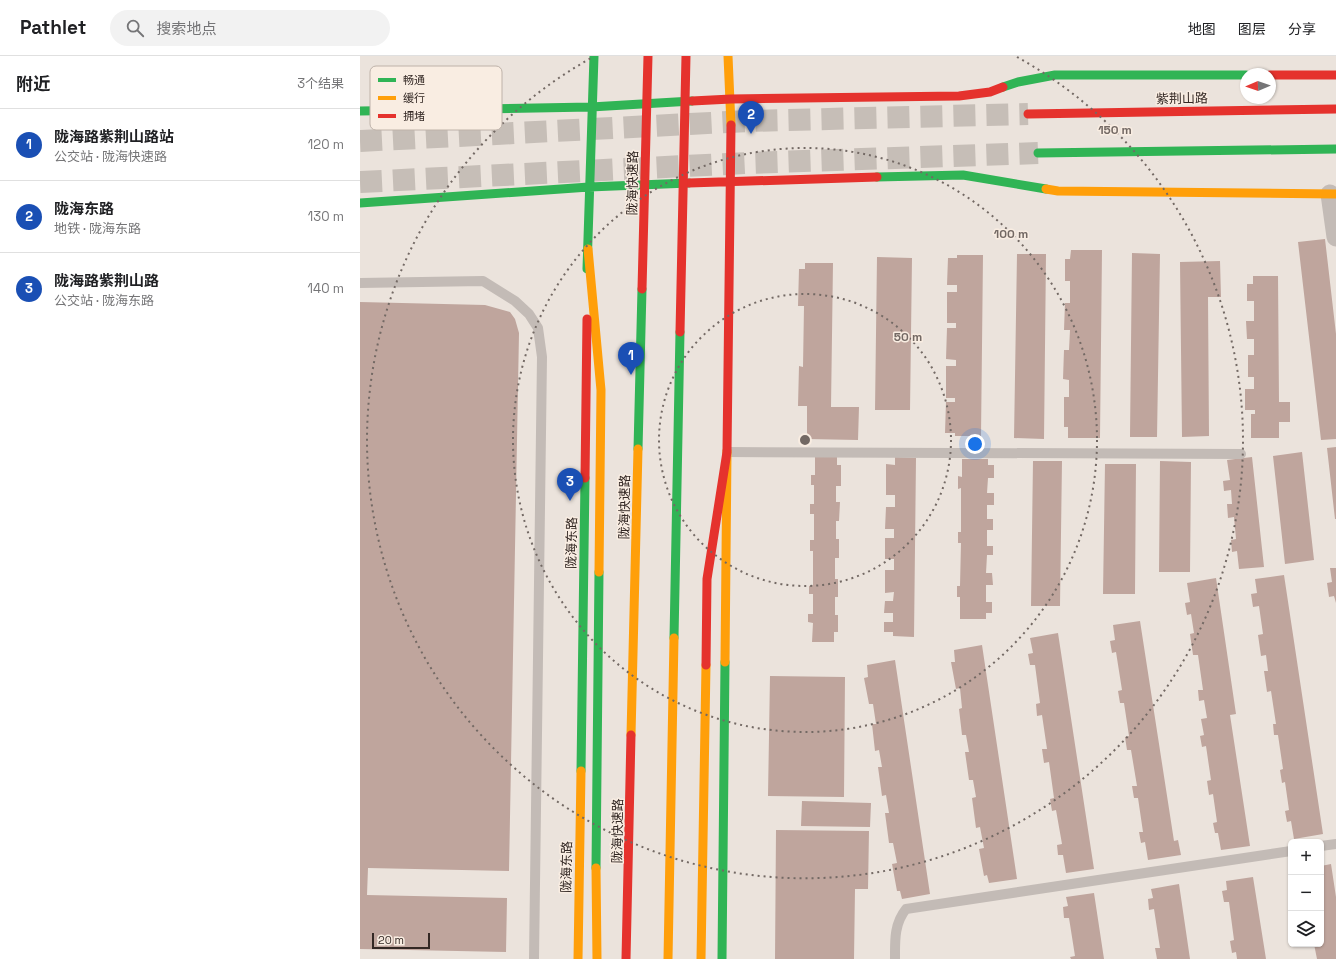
<!DOCTYPE html>
<html lang="zh">
<meta charset="utf-8">
<style>
body{margin:0;font-family:"Space Grotesk","Noto Sans SC",sans-serif;background:#f2f2f2;color:#202124}
.controls{position:absolute;right:12px;bottom:12px;display:grid;overflow:hidden;border-radius:6px;box-shadow:0 1px 3px #0004}
.controls button{width:36px;height:36px;display:grid;place-items:center;padding:0;border:0;border-bottom:1px solid #e0e0e0;background:#fff;color:#202124;font:20px sans-serif}
.compass{position:absolute;left:880px;top:12px;width:36px;height:36px;border-radius:50%;background:#fff;box-shadow:0 1px 3px #0004;rotate:268deg}
.scale{position:absolute;left:12px;bottom:10px;width:58px;box-sizing:border-box;padding-left:4px;border:2px solid #332824;border-top:0;font-size:11px;line-height:14px;white-space:nowrap;color:#332824;-webkit-text-stroke:3px #f9ede2;paint-order:stroke}
.you{position:absolute;left:615px;top:388px;width:14px;height:14px;margin:-10px;border:3px solid #fff;border-radius:50%;background:#1a73e8;box-shadow:0 0 0 6px #1a73e833}
.badge{display:grid;place-items:center;width:26px;height:26px;border-radius:50%;background:#7c3aed;color:#fff;font-size:13px;font-weight:700}
.pin{position:absolute;translate:-50% -33px;filter:drop-shadow(0 1px 2px #0008)}
.pin::after{content:'';position:absolute;top:21px;width:14px;height:12px;background:inherit;clip-path:polygon(0 0,100% 0,50% 100%)}
.list{margin:0;padding:0;list-style:none}
h2{display:flex;justify-content:space-between;align-items:center;height:52px;margin:0;padding:0 16px;font-size:17px}
h2 small{font-size:13px;font-weight:400;color:#757577}
.list li{display:grid;grid-template-columns:26px 1fr auto;gap:12px;align-items:center;box-sizing:border-box;height:72px;padding:0 16px;border-top:1px solid #e0e0e0}
.list b{display:block;font-size:15px;white-space:nowrap}
.list p{margin:0;font-size:13px;white-space:nowrap;color:#757577}
.list em{font-size:13px;font-style:normal;color:#757577}
.icon{flex:none;width:22px;height:22px;fill:none;stroke:currentColor;stroke-width:2;stroke-linecap:round;stroke-linejoin:round}
.map{position:relative;flex:none;width:976px;height:903px;overflow:hidden}
header{display:flex;align-items:center;gap:24px;box-sizing:border-box;height:56px;padding:0 20px;background:#fff;border-bottom:1px solid #e0e0e0}
header strong{font-size:19px}
nav{display:flex;gap:22px;margin-inline-start:auto;font-size:14px}
.search{width:280px;height:36px;background:#f2f2f2;display:flex;align-items:center;gap:10px;box-sizing:border-box;padding:0 14px;border-radius:22px;color:#757577;font-size:15px}
main{display:flex}
aside{flex:1;background:#fff}
.map>svg:first-child{display:block}
</style>
<header>
<strong>Pathlet</strong>
<div class="search"><svg class="icon" aria-label="search" viewBox="0 0 24 24"><circle cx="10" cy="10" r="6"/><path d="M15 15l6 6"/></svg>搜索地点</div>
<nav><a>地图</a><a>图层</a><a>分享</a></nav>
</header>
<main>
<aside>
<h2>附近<small>3个结果</small></h2>
<ul class="list">
<li><span class="badge" style="background:#1a4fb4">1</span><div><b>陇海路紫荆山路站</b><p>公交站 · 陇海快速路</p></div><em>120 m</em></li>
<li><span class="badge" style="background:#1a4fb4">2</span><div><b>陇海东路</b><p>地铁 · 陇海东路</p></div><em>130 m</em></li>
<li><span class="badge" style="background:#1a4fb4">3</span><div><b>陇海路紫荆山路</b><p>公交站 · 陇海东路</p></div><em>140 m</em></li>
</ul>
</aside>
<div class="map">
<svg width="976" height="903" viewBox="0 0 976 903">
<rect width="100%" height="100%" fill="#ebe3dc"/>
<!-- building -->
<path fill="#bfa59d" d="M 965,183 L 976,278 L 976,383 L 961,384 L 938,186 Z
M 711,194 L 742,194 L 740,382 L 708,382 L 708,371 L 704,371 L 704,341 L 709,341 L 709,324 L 703,323 L 704,294 L 709,294 L 710,274 L 704,274 L 705,247 L 710,247 L 710,225 L 705,225 L 705,203 L 710,203 Z
M 772,197 L 800,198 L 797,381 L 770,381 Z
M 657,198 L 686,198 L 684,383 L 654,382 Z
M 597,199 L 623,199 L 621,380 L 595,380 L 595,377 L 585,377 L 586,346 L 595,346 L 595,342 L 586,342 L 586,310 L 596,310 L 596,304 L 586,303 L 587,272 L 596,272 L 596,267 L 587,267 L 587,236 L 597,236 L 597,229 L 587,229 L 588,202 L 597,202 Z
M 517,201 L 552,202 L 550,354 L 515,354 Z
M 860,205 L 861,241 L 848,241 L 849,380 L 822,381 L 820,206 Z
M 445,207 L 473,207 L 471,351 L 499,351 L 498,384 L 447,383 L 447,350 L 438,350 L 439,310 L 443,311 L 444,250 L 438,250 L 439,213 L 445,213 Z
M 893,220 L 918,220 L 919,346 L 930,346 L 930,366 L 919,366 L 919,382 L 891,382 L 891,358 L 895,358 L 895,354 L 885,354 L 885,333 L 894,333 L 894,321 L 888,321 L 888,299 L 894,299 L 894,283 L 887,283 L 886,265 L 894,265 L 894,245 L 887,245 L 887,228 L 893,228 Z
M 0,246 L 125,249 L 150,256 L 155,263 L 159,277 L 149,815 L 8,812 L 7,839 L 147,842 L 146,896 L 0,893 Z
M 976,391 L 976,463 L 975,463 L 967,392 Z
M 942,396 L 954,504 L 925,508 L 913,400 Z
M 455,401 L 477,401 L 477,409 L 481,409 L 481,430 L 476,430 L 476,446 L 480,446 L 479,465 L 476,465 L 476,483 L 479,483 L 479,502 L 475,502 L 475,523 L 478,523 L 478,541 L 475,541 L 475,559 L 478,559 L 478,576 L 474,576 L 474,586 L 452,586 L 453,567 L 448,566 L 448,558 L 453,558 L 453,538 L 449,538 L 449,530 L 453,529 L 453,495 L 450,495 L 450,484 L 454,484 L 454,458 L 450,458 L 450,448 L 454,448 L 454,429 L 451,429 L 451,419 L 455,419 Z
M 535,401 L 556,402 L 554,581 L 533,580 L 533,576 L 524,576 L 524,566 L 533,566 L 533,557 L 524,557 L 525,545 L 533,545 L 534,536 L 525,537 L 525,514 L 534,514 L 534,503 L 525,503 L 525,482 L 534,482 L 534,473 L 525,473 L 526,451 L 535,451 L 535,439 L 526,439 L 526,408 L 535,409 Z
M 892,401 L 904,511 L 879,513 L 877,495 L 872,496 L 871,484 L 876,483 L 874,461 L 868,462 L 867,448 L 872,448 L 871,434 L 864,435 L 863,425 L 870,424 L 867,404 Z
M 602,403 L 628,403 L 628,409 L 634,409 L 634,422 L 628,422 L 627,437 L 634,437 L 634,449 L 627,449 L 627,463 L 633,463 L 633,474 L 627,474 L 627,490 L 633,490 L 633,499 L 627,499 L 626,517 L 632,517 L 633,529 L 626,529 L 626,546 L 632,546 L 632,557 L 626,557 L 626,563 L 600,563 L 600,541 L 597,541 L 597,530 L 600,530 L 601,487 L 598,487 L 598,476 L 601,476 L 601,432 L 598,433 L 598,420 L 602,421 Z
M 673,405 L 702,405 L 700,550 L 671,550 Z
M 800,405 L 831,406 L 830,516 L 799,516 Z
M 745,408 L 776,408 L 775,538 L 743,538 Z
M 970,512 L 976,512 L 976,547 L 974,540 L 969,541 L 967,527 L 972,526 Z
M 924,519 L 963,778 L 934,783 L 931,765 L 927,766 L 925,755 L 929,754 L 925,726 L 922,727 L 920,714 L 923,713 L 918,679 L 914,679 L 913,668 L 916,668 L 911,635 L 907,636 L 904,615 L 908,615 L 906,599 L 901,600 L 898,579 L 903,578 L 899,550 L 893,551 L 891,538 L 897,537 L 895,523 Z
M 856,522 L 876,658 L 870,659 L 890,790 L 861,794 L 858,777 L 855,777 L 853,767 L 857,766 L 853,738 L 849,739 L 847,725 L 851,724 L 846,690 L 842,691 L 840,680 L 844,679 L 841,663 L 847,662 L 844,644 L 839,645 L 838,634 L 843,634 L 838,599 L 833,599 L 830,578 L 834,577 L 831,558 L 827,559 L 825,547 L 830,546 L 827,527 Z
M 780,565 L 814,785 L 818,784 L 821,799 L 788,804 L 785,786 L 781,787 L 779,776 L 783,776 L 778,742 L 774,742 L 772,730 L 777,730 L 771,694 L 767,694 L 765,681 L 769,680 L 764,647 L 760,647 L 758,635 L 762,634 L 756,596 L 752,597 L 750,585 L 755,584 L 753,569 Z
M 698,577 L 734,813 L 706,817 L 703,799 L 698,799 L 697,789 L 702,788 L 696,754 L 692,755 L 690,743 L 694,742 L 689,706 L 684,707 L 682,693 L 687,693 L 682,659 L 677,660 L 676,648 L 680,647 L 675,609 L 670,609 L 668,598 L 673,597 L 670,582 Z
M 622,589 L 657,823 L 629,827 L 627,819 L 624,820 L 619,793 L 624,792 L 620,771 L 616,772 L 612,742 L 616,741 L 613,724 L 609,724 L 605,696 L 609,696 L 606,679 L 602,679 L 599,653 L 602,652 L 600,632 L 596,633 L 591,606 L 595,606 L 594,594 Z
M 535,604 L 570,838 L 542,843 L 540,835 L 537,835 L 532,808 L 537,807 L 533,787 L 529,787 L 525,757 L 529,757 L 526,739 L 522,740 L 518,711 L 522,711 L 519,694 L 515,695 L 512,668 L 516,668 L 513,648 L 509,648 L 504,622 L 508,621 L 507,609 Z
M 410,620 L 485,621 L 484,741 L 408,740 Z
M 442,745 L 511,747 L 510,771 L 441,770 Z
M 416,774 L 509,775 L 508,833 L 495,833 L 494,903 L 415,903 Z
M 971,808 L 976,841 L 976,903 L 957,903 L 954,888 L 961,888 L 961,810 Z
M 893,821 L 906,903 L 877,903 L 876,896 L 872,897 L 870,885 L 874,884 L 869,846 L 864,846 L 862,835 L 867,834 L 866,825 Z
M 819,828 L 830,903 L 797,903 L 795,892 L 800,892 L 794,853 L 789,854 L 788,843 L 793,842 L 791,833 Z
M 734,837 L 744,903 L 711,903 L 710,901 L 715,900 L 709,862 L 704,862 L 703,851 L 708,850 L 706,841 Z"/>
<g fill="none" stroke-linecap="round" stroke-linejoin="round">
<!-- primary-tunnel -->
<path stroke="#c6beb7" stroke-width="22" stroke-dasharray="22 11" stroke-linecap="butt" d="M 0,85 L 388,65 L 668,58
M 0,126 L 387,107 L 678,97"/>
<!-- lane -->
<path stroke="#c3bbb6" stroke-width="10" d="M 0,227 L 123,225 L 155,245 L 169,258 L 178,272 L 182,301 L 174,903
M 367,396 L 881,398
M 961,790 L 976,788
M 535,903 C 535,885 534,868 546,853 L 931,795"/>
<!-- street -->
<path stroke="#c3bbb6" stroke-width="19" d="M 970,138 L 976,181"/>
<!-- fast -->
<path stroke="#30b455" stroke-width="9" d="M 643,31 L 658,26 L 695,19 L 886,19
M 0,55 L 231,51 L 332,45
M 678,97 L 976,93
M 517,121 L 603,119 L 686,133
M 0,147 L 229,131 L 329,127
M 227,213 L 234,0
M 221,715 L 225,422
M 236,812 L 239,516
M 362,903 L 365,606"/>
<!-- slow -->
<path stroke="#ff9f0a" stroke-width="9" d="M 368,0 L 371,69
M 686,133 L 698,135 L 976,138
M 228,193 L 241,334 L 239,516
M 365,606 L 367,395
M 236,812 L 237,903
M 218,903 L 221,715
M 341,903 L 346,609"/>
<!-- jam -->
<path stroke="#e5322d" stroke-width="9" d="M 910,19 L 976,19
M 332,45 L 371,43 L 599,40 L 630,36 L 643,31
M 668,58 L 976,53
M 329,127 L 517,121
M 367,395 L 371,69
M 225,422 L 227,263
M 346,609 L 347,523 L 367,396"/>
<!-- fast-bridge -->
<path stroke="#30b455" stroke-width="9" d="M 278,393 L 282,233
M 314,582 L 320,276"/>
<!-- slow-bridge -->
<path stroke="#ff9f0a" stroke-width="9" d="M 271,679 L 278,393
M 308,903 L 314,582"/>
<!-- jam-bridge -->
<path stroke="#e5322d" stroke-width="9" d="M 282,233 L 288,0
M 320,276 L 326,0
M 266,903 L 271,679"/>
</g>
<!-- distance rings -->
<g fill="none" stroke="#736964" stroke-width="2" stroke-dasharray="2 4">
<circle cx="445" cy="384" r="146"/>
<circle cx="445" cy="384" r="292"/>
<path d="M657 1A438 438 0 1 1 233 1"/>
</g>
<g text-anchor="middle" stroke-width="3" stroke-linejoin="round" paint-order="stroke">
<!-- street labels -->
<g font-size="13" fill="#332824" stroke="#f9ede2">
<text transform="translate(822 42) rotate(-1)" y="5">紫荆山路</text>
<text transform="translate(272 127) rotate(-89)" y="5">陇海快速路</text>
<text transform="translate(264 451) rotate(-89)" y="5">陇海快速路</text>
<text transform="translate(211 487) rotate(-89)" y="5">陇海东路</text>
<text transform="translate(257 775) rotate(-89)" y="5">陇海快速路</text>
<text transform="translate(206 811) rotate(-89)" y="5">陇海东路</text>
</g>
</g>
<!-- legend -->
<rect x="10" y="10" width="132" height="64" rx="6" fill="#f9ede2" stroke="#beb2a9" stroke-width="1"/>
<rect x="18" y="22" width="18" height="4" fill="#30b455"/>
<rect x="18" y="40" width="18" height="4" fill="#ff9f0a"/>
<rect x="18" y="58" width="18" height="4" fill="#e5322d"/>
<g font-size="11" fill="#332824">
<text x="43" y="28">畅通</text>
<text x="43" y="46">缓行</text>
<text x="43" y="64">拥堵</text>
</g>
<circle cx="445" cy="384" r="6" fill="#736964" stroke="#f9ede2" stroke-width="2"/>
<g font-size="12" text-anchor="middle" font-weight="bold" fill="#736964" stroke="#f9ede2" stroke-width="3" stroke-linejoin="round" paint-order="stroke">
<text x="755" y="78">150 m</text>
<text x="651" y="182">100 m</text>
<text x="548" y="285">50 m</text>
</g>
</svg>
<div class="controls">
<button>+</button>
<button>−</button>
<button><svg class="icon" aria-label="layers" viewBox="0 0 24 24"><path d="M12 4l9 5-9 5-9-5zM3 14l9 5 9-5"/></svg></button>
</div>
<svg class="compass" viewBox="-18 -18 36 36"><path d="M0-13l5 13h-10z" fill="#e53935"/><path d="M0 13l5-13h-10z" fill="#757577"/></svg>
<div class="scale">20 m</div>
<div class="you"></div>
<div class="pin badge" style="left:271px;top:319px;background:#1a4fb4">1</div>
<div class="pin badge" style="left:391px;top:78px;background:#1a4fb4">2</div>
<div class="pin badge" style="left:210px;top:445px;background:#1a4fb4">3</div>
</div>
</main>
